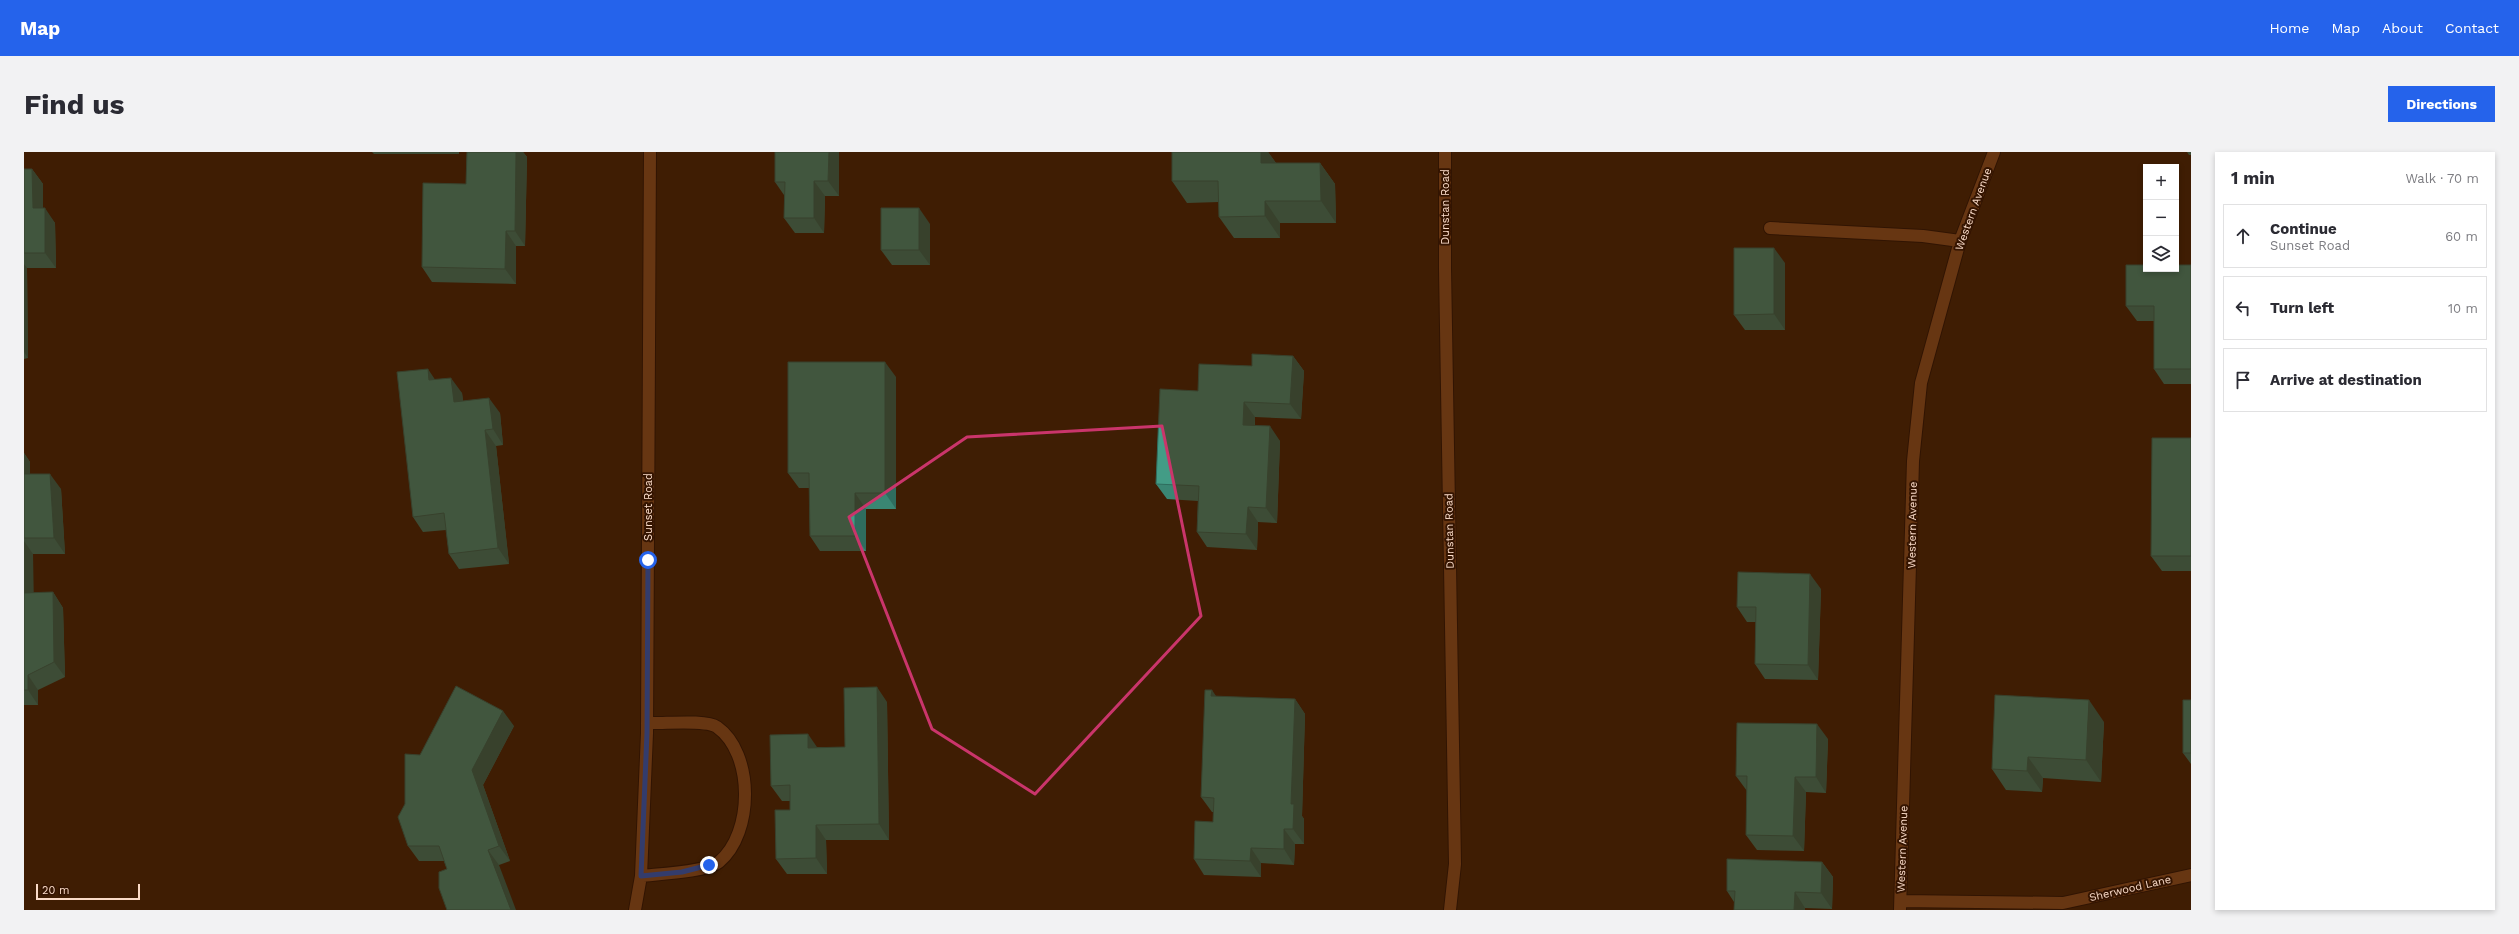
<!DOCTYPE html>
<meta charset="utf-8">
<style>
body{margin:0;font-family:"Work Sans",sans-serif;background:#f2f2f3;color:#2b2b33}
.controls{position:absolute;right:12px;top:12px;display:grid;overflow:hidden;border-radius:0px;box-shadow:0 2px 6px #0003}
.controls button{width:36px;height:36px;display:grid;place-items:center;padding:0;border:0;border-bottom:1px solid #e1e1e2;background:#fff;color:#2b2b33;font:20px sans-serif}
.scale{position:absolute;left:12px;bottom:10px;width:104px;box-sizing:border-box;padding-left:4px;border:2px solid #fadbc8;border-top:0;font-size:11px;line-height:14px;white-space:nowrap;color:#fadbc8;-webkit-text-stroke:3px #341400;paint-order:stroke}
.stop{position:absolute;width:12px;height:12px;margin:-9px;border:3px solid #2563eb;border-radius:50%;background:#fff}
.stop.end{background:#2563eb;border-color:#fff;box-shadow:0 1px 4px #0008}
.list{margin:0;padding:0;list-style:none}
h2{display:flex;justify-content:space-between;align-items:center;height:52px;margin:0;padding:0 16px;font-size:17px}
h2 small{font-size:13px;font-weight:400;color:#7c7c81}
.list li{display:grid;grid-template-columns:26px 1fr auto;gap:12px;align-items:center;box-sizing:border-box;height:64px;margin:0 8px 8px;padding:0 8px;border:1px solid #e1e1e2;border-radius:0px}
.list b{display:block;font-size:15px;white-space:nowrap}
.list p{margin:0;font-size:13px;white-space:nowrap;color:#7c7c81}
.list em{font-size:13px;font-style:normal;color:#7c7c81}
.icon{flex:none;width:22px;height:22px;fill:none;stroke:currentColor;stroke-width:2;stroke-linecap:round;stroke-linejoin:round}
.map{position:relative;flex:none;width:2167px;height:758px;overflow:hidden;border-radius:0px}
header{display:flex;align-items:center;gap:24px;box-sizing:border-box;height:56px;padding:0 20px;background:#2563eb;color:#fff}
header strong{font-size:19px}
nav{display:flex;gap:22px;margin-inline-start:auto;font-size:14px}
.intro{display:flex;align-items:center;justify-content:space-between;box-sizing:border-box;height:96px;padding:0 24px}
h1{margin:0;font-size:28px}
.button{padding:10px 18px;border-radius:0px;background:#2563eb;color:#fff;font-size:14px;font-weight:700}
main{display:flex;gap:24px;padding:0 24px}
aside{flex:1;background:#fff;border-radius:0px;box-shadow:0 2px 6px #0003}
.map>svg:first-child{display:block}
</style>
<header>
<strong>Map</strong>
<nav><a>Home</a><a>Map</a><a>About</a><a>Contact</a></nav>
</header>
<div class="intro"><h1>Find us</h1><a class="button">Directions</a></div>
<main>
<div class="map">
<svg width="2167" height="758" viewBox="0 0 2167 758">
<rect width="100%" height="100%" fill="#3f1e04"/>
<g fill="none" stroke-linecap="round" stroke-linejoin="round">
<defs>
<path id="minor" d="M 1421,0 L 1421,116 L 1431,712 L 1426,758
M 1746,76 L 1899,84 L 1936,89
M 617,724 C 634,722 683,720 695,710 C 730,681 730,601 693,575 C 681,567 639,572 623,571
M 1877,749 L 2039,751 L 2167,723
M 611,758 L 617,724 L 623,581 L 626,0
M 1876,758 L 1889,309 L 1897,231 L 1936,89 L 1970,0"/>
</defs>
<!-- minor casing -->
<use href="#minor" stroke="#1f0a00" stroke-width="14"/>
<!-- minor -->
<use href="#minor" stroke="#975525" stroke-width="12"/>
</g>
<!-- wall -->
<path fill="#3a8673" d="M 348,0 L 435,0 L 435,2 L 350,2 Z
M 443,0 L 499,0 L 503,5 L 501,94 L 492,94 L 492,132 L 408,130 L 398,115 L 442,32 Z
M 815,0 L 815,44 L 801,44 L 800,81 L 771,81 L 760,66 L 760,43 L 751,30 Z
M 1148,0 L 1244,0 L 1252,11 L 1296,11 L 1311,32 L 1312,71 L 1256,71 L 1256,86 L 1210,86 L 1195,65 L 1195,50 L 1163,51 L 1148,29 Z
M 2163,0 L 2167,0 L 2167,3 L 2165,3 Z
M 0,17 L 8,17 L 19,32 L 19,56 L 31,71 L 32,116 L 3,116 L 4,206 L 0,207 Z
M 906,72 L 906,113 L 868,113 L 857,98 Z
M 1761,111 L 1761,178 L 1721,178 L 1710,163 Z
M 2167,113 L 2167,232 L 2140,232 L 2130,217 L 2130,169 L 2113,169 L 2102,154 Z
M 1269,204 L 1280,219 L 1277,267 L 1231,265 L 1231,274 L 1256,289 L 1253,371 L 1234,370 L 1233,398 L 1183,395 L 1173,380 L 1174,349 L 1143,347 L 1132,332 L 1174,239 L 1228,214 Z
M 872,225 L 872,357 L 842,357 L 842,399 L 796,399 L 786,384 L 785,336 L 775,336 L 764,321 Z
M 411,228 L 438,241 L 439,249 L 476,261 L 479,293 L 472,294 L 485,412 L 435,417 L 425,402 L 422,378 L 399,380 L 389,365 Z
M 2167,286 L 2167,419 L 2138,419 L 2127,404 Z
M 0,301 L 6,310 L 6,322 L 37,337 L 41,402 L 9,402 L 9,441 L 29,440 L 39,456 L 41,525 L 14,538 L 14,553 L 0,553 Z
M 1797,437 L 1794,528 L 1741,527 L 1731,512 L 1732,470 L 1723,470 L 1713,455 Z
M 1192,545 L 1271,547 L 1281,562 L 1278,664 L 1280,667 L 1280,692 L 1271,692 L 1270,713 L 1237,711 L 1237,725 L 1180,723 L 1170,707 L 1189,670 L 1190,660 L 1188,660 L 1177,645 Z
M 2167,548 L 2167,612 L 2159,601 Z
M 863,550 L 865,688 L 802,688 L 803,722 L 763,722 L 752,707 L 766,658 L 766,649 L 758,649 L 747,634 L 793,595 L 821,595 Z
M 2080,570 L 2077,630 L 2019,626 L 2018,640 L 1982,638 L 1968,617 Z
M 490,574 L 459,633 L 486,709 L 475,713 L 423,717 L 420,709 L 395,709 L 384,694 L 381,652 L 396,603 Z
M 1804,587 L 1802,641 L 1782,640 L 1780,699 L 1733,698 L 1722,683 L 1723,639 L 1712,624 Z
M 1798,710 L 1809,725 L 1808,757 L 1781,756 L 1781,758 L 1710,758 L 1710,750 L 1703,739 Z"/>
<!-- shaded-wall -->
<path fill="#2f6d5e" d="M 492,0 L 499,0 L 503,5 L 501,94 L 491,79 Z
M 805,0 L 815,0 L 815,44 L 804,29 Z
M 1237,0 L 1244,0 L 1252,11 L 1237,11 Z
M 1296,11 L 1311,32 L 1312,71 L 1297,49 Z
M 8,17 L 19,32 L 19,71 L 9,56 Z
M 790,29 L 801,44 L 800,81 L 790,66 Z
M 1241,49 L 1256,71 L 1256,86 L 1241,64 Z
M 21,56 L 31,71 L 32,116 L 21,101 Z
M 895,56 L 906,72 L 906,113 L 895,98 Z
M 482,79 L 492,94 L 492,132 L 481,117 Z
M 1750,96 L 1761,111 L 1761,178 L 1750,162 Z
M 0,112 L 3,116 L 4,206 L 0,200 Z
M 1269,204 L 1280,219 L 1277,267 L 1266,252 Z
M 861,210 L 872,225 L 872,357 L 861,341 Z
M 404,217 L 414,232 L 405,228 Z
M 427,226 L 438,241 L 441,265 L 430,250 Z
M 465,246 L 476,261 L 479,293 L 469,277 Z
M 1220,250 L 1231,265 L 1230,288 L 1219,273 Z
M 1246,274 L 1256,289 L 1253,371 L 1242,356 Z
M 461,278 L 472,294 L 485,412 L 474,396 Z
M 0,301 L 6,310 L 6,337 L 0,328 Z
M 26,322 L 37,337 L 41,402 L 30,386 Z
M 831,341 L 842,357 L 842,399 L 831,384 Z
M 1224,355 L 1234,370 L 1233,398 L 1222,382 Z
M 0,389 L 9,402 L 10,456 L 0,442 Z
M 1786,422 L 1797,437 L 1794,528 L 1784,513 Z
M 29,440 L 39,456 L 41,525 L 30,510 Z
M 4,523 L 14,538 L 14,553 L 4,538 Z
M 853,535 L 863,550 L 865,688 L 855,672 Z
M 1188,538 L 1198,553 L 1187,544 Z
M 1271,547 L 1281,562 L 1278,664 L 1280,667 L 1280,692 L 1269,677 L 1267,652 Z
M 2065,548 L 2080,570 L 2077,630 L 2062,608 Z
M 479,559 L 490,574 L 459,633 L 486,709 L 475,694 L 448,618 Z
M 1793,572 L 1804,587 L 1802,641 L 1792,625 Z
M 784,582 L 795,598 L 784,596 Z
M 2004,605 L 2019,626 L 2018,640 L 2003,619 Z
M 1771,625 L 1782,640 L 1780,699 L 1769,684 Z
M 792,673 L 802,688 L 803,722 L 792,706 Z
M 1260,677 L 1271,692 L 1270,713 L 1260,697 Z
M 1227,696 L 1237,711 L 1237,725 L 1226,709 Z
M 464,698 L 475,713 L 492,758 L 487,758 Z
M 1798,710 L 1809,725 L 1808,757 L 1797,741 Z
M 1771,740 L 1781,756 L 1781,758 L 1770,758 Z"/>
<!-- building -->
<path fill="#439c86" stroke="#2f6d5e" d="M 443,0 L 492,0 L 491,79 L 482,79 L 481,117 L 398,115 L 399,31 L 442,32 Z
M 751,0 L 805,0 L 804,29 L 790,29 L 790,66 L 760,66 L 761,30 L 751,30 Z
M 1148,0 L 1237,0 L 1237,11 L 1296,11 L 1297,49 L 1241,49 L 1241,64 L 1195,65 L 1194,29 L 1148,29 Z
M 0,17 L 8,17 L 9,56 L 21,56 L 21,101 L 0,101 Z
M 857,56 L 895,56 L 895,98 L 857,98 Z
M 1710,96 L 1750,96 L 1750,162 L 1710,163 Z
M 2102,113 L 2122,113 L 2122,117 L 2152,117 L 2152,113 L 2167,113 L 2167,217 L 2130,217 L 2130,154 L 2102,154 Z
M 1228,202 L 1269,204 L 1266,252 L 1220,250 L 1219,273 L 1246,274 L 1242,356 L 1224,355 L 1222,382 L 1173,380 L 1175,334 L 1132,332 L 1136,237 L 1174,239 L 1175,212 L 1228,214 Z
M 764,210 L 861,210 L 861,341 L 831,341 L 831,384 L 786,384 L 785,321 L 764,321 Z
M 404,217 L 405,228 L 427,226 L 430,250 L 465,246 L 469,277 L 461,278 L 474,396 L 425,402 L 420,361 L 389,365 L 373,220 Z
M 2128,286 L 2167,286 L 2167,404 L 2127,404 Z
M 0,322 L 26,322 L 30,386 L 0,386 Z
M 1714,420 L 1786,422 L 1784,513 L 1731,512 L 1732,455 L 1713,455 Z
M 29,440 L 30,510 L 4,523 L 4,538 L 0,538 L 0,441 Z
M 432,534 L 479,559 L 448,618 L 475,694 L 464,698 L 487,758 L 423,758 L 415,736 L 415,720 L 423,717 L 415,694 L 384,694 L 374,665 L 381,652 L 381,602 L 396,603 Z
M 853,535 L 855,672 L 792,673 L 792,706 L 752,707 L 751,658 L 766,658 L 766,633 L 747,634 L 746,583 L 784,582 L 784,596 L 821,595 L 820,536 Z
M 1181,538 L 1188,538 L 1187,544 L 1271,547 L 1267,652 L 1270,652 L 1269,677 L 1260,677 L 1260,697 L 1227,696 L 1226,709 L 1170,707 L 1171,669 L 1189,670 L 1190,646 L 1177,645 Z
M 1971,543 L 2065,548 L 2062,608 L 2004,605 L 2003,619 L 1968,617 Z
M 2159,548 L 2167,548 L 2167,601 L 2159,601 Z
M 1713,571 L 1793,572 L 1792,625 L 1771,625 L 1769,684 L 1722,683 L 1723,624 L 1712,624 Z
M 1703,707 L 1798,710 L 1797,741 L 1771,740 L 1770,758 L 1710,758 L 1711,739 L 1703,739 Z"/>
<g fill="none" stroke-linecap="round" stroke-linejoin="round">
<!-- route -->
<path stroke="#2563eb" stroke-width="5" d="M 624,408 L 623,581 L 617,724 L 658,720 L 685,713"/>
</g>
<!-- marked area -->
<path d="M0 0H2167V758H0ZM 1138,274 L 1177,464 L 1011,642 L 908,577 L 825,365 L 943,285 Z" fill="#3f1e04" fill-opacity=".55" fill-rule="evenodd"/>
<path fill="none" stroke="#ca356b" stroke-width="3" stroke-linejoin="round" d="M 1138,274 L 1177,464 L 1011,642 L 908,577 L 825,365 L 943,285 Z"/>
<g text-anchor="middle" stroke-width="4" stroke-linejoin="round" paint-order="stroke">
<!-- street labels -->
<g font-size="11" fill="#fadbc8" stroke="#341400">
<text transform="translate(1421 55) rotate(-90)" y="4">Dunstan Road</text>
<text transform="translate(1949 57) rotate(-70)" y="4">Western Avenue</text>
<text transform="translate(624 355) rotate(-90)" y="4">Sunset Road</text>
<text transform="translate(1888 373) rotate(-89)" y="4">Western Avenue</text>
<text transform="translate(1425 379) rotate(-91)" y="4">Dunstan Road</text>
<text transform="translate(1878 697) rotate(-88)" y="4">Western Avenue</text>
<text transform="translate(2106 736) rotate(-13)" y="4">Sherwood Lane</text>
</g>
</g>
</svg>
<div class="controls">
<button>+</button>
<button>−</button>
<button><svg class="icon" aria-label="layers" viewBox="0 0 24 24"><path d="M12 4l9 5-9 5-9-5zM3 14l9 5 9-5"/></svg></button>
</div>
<div class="scale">20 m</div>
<div class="stop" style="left:624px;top:408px"></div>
<div class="stop end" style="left:685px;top:713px"></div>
</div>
<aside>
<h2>1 min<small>Walk · 70 m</small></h2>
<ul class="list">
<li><svg class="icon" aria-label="ahead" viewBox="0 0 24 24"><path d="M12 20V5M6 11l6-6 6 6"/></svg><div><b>Continue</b><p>Sunset Road</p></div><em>60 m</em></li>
<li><svg class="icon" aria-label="left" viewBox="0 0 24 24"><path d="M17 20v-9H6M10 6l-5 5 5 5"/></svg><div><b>Turn left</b></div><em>10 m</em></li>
<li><svg class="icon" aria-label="arrive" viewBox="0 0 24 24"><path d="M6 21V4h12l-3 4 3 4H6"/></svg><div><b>Arrive at destination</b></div></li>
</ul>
</aside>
</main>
